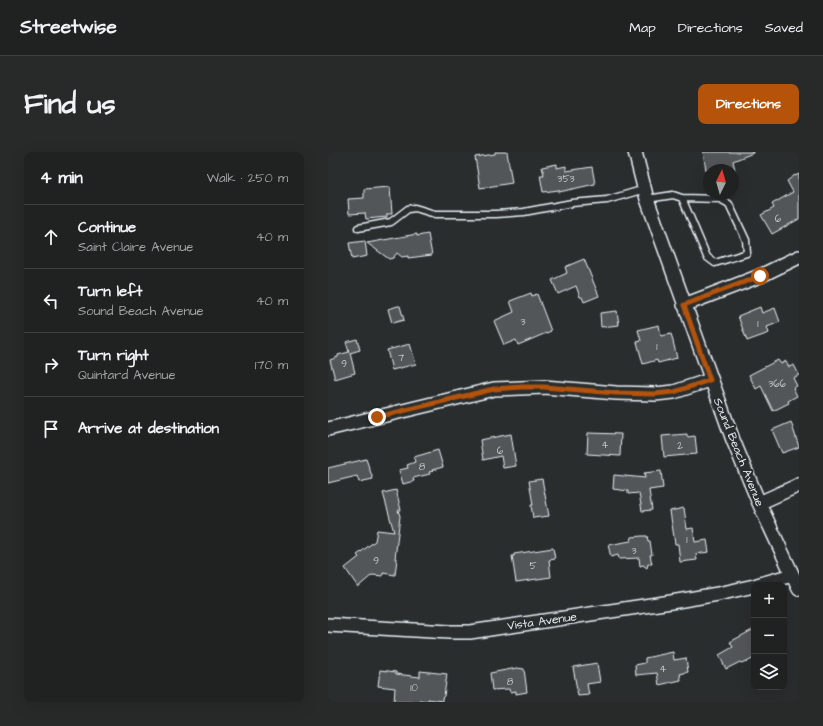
<!DOCTYPE html>
<meta charset="utf-8">
<style>
body{margin:0;font-family:"Architects Daughter",sans-serif;background:#282a2a;color:#f1f3f6}
.controls{position:absolute;right:12px;bottom:12px;display:grid;overflow:hidden;border-radius:8px;box-shadow:0 4px 16px #0002}
.controls button{width:36px;height:36px;display:grid;place-items:center;padding:0;border:0;border-bottom:1px solid #3d3f40;background:#202222;color:#f1f3f6;font:20px sans-serif}
.compass{position:absolute;left:375px;top:12px;width:36px;height:36px;border-radius:50%;background:#202222;box-shadow:0 4px 16px #0002;rotate:5deg}
.stop{position:absolute;width:12px;height:12px;margin:-9px;border:3px solid #b45309;border-radius:50%;background:#fff}
.stop.end{background:#b45309;border-color:#fff;box-shadow:0 1px 4px #0008}
.list{margin:0;padding:0;list-style:none}
h2{display:flex;justify-content:space-between;align-items:center;height:52px;margin:0;padding:0 16px;font-size:17px}
h2 small{font-size:13px;font-weight:400;color:#a2a4a5}
.list li{display:grid;grid-template-columns:26px 1fr auto;gap:12px;align-items:center;box-sizing:border-box;height:64px;padding:0 16px;border-top:1px solid #3d3f40}
.list b{display:block;font-size:15px;white-space:nowrap}
.list p{margin:0;font-size:13px;white-space:nowrap;color:#a2a4a5}
.list em{font-size:13px;font-style:normal;color:#a2a4a5}
.icon{flex:none;width:22px;height:22px;fill:none;stroke:currentColor;stroke-width:2;stroke-linecap:round;stroke-linejoin:round}
.map{position:relative;flex:none;width:471px;height:550px;overflow:hidden;border-radius:8px}
header{display:flex;align-items:center;gap:24px;box-sizing:border-box;height:56px;padding:0 20px;background:#202222;border-bottom:1px solid #3d3f40}
header strong{font-size:19px}
nav{display:flex;gap:22px;margin-inline-start:auto;font-size:14px}
.intro{display:flex;align-items:center;justify-content:space-between;box-sizing:border-box;height:96px;padding:0 24px}
h1{margin:0;font-size:28px}
.button{padding:10px 18px;border-radius:8px;background:#b45309;color:#fff;font-size:14px;font-weight:700}
main{display:flex;gap:24px;padding:0 24px}
aside{flex:1;background:#202222;border-radius:8px;box-shadow:0 4px 16px #0002}
.map>svg:first-child{display:block}
</style>
<header>
<strong>Streetwise</strong>
<nav><a>Map</a><a>Directions</a><a>Saved</a></nav>
</header>
<div class="intro"><h1>Find us</h1><a class="button">Directions</a></div>
<main>
<aside>
<h2>4 min<small>Walk · 250 m</small></h2>
<ul class="list">
<li><svg class="icon" aria-label="ahead" viewBox="0 0 24 24"><path d="M12 20V5M6 11l6-6 6 6"/></svg><div><b>Continue</b><p>Saint Claire Avenue</p></div><em>40 m</em></li>
<li><svg class="icon" aria-label="left" viewBox="0 0 24 24"><path d="M17 20v-9H6M10 6l-5 5 5 5"/></svg><div><b>Turn left</b><p>Sound Beach Avenue</p></div><em>40 m</em></li>
<li><svg class="icon" aria-label="right" viewBox="0 0 24 24"><path d="M7 20v-9h11M14 6l5 5-5 5"/></svg><div><b>Turn right</b><p>Quintard Avenue</p></div><em>170 m</em></li>
<li><svg class="icon" aria-label="arrive" viewBox="0 0 24 24"><path d="M6 21V4h12l-3 4 3 4H6"/></svg><div><b>Arrive at destination</b></div></li>
</ul>
</aside>
<div class="map">
<svg width="471" height="550" viewBox="0 0 471 550">
<rect width="100%" height="100%" fill="#2a2d2e"/>
<filter id="ink" filterUnits="userSpaceOnUse"><feTurbulence type="fractalNoise" baseFrequency=".025" numOctaves="2"/><feDisplacementMap in="SourceGraphic" scale="8" xChannelSelector="R" yChannelSelector="G"/><feConvolveMatrix kernelMatrix="1 2 1 2 8 2 1 2 1" color-interpolation-filters="sRGB"/></filter>
<g filter="url(#ink)">
<!-- building -->
<path fill="#535759" stroke="#e8f1f8" d="M 167,0 L 179,0 L 184,31 L 152,36 L 147,5 L 167,2 Z
M 375,0 L 425,0 L 425,1 L 405,9 L 407,18 L 378,18 Z
M 229,12 L 229,16 L 238,14 L 238,19 L 264,15 L 267,32 L 231,40 L 231,38 L 215,40 L 212,23 L 216,23 L 214,15 Z
M 471,22 L 471,67 L 444,82 L 433,63 L 446,56 L 444,52 L 465,40 L 459,29 L 467,23 L 467,24 Z
M 62,35 L 64,62 L 59,62 L 59,65 L 38,67 L 37,61 L 21,62 L 20,47 L 36,46 L 36,37 Z
M 89,82 L 89,84 L 100,82 L 104,103 L 80,106 L 80,104 L 74,105 L 69,101 L 65,106 L 61,107 L 39,91 Z
M 37,89 L 39,104 L 24,107 L 21,91 Z
M 256,107 L 271,144 L 256,150 L 254,145 L 252,145 L 248,134 L 230,142 L 224,128 L 239,121 L 237,115 Z
M 203,141 L 204,144 L 209,142 L 223,179 L 190,193 L 188,188 L 176,193 L 166,169 L 186,160 L 182,149 Z
M 70,154 L 72,154 L 76,168 L 64,171 L 60,157 Z
M 432,155 L 434,161 L 447,156 L 452,170 L 439,175 L 441,181 L 419,189 L 410,164 Z
M 289,159 L 291,173 L 273,175 L 272,161 Z
M 331,173 L 333,184 L 343,182 L 344,185 L 349,206 L 330,211 L 329,208 L 315,212 L 309,190 L 313,189 L 310,178 Z
M 29,187 L 32,198 L 22,201 L 27,221 L 7,227 L 2,208 L 10,205 L 10,203 L 21,200 L 18,190 Z
M 82,192 L 88,212 L 64,218 L 59,198 Z
M 450,208 L 453,212 L 458,209 L 461,215 L 466,213 L 471,223 L 465,226 L 469,234 L 465,236 L 469,244 L 460,249 L 461,251 L 445,259 L 433,234 L 428,237 L 421,223 Z
M 463,270 L 471,295 L 454,301 L 444,278 Z
M 260,281 L 293,282 L 292,304 L 259,302 Z
M 183,282 L 188,314 L 175,316 L 173,304 L 155,308 L 152,288 Z
M 359,282 L 359,285 L 367,284 L 369,302 L 336,305 L 334,284 Z
M 110,298 L 115,315 L 104,318 L 105,319 L 101,320 L 102,322 L 85,326 L 86,329 L 75,332 L 71,318 L 80,316 L 79,313 L 87,310 L 86,305 Z
M 38,307 L 45,327 L 31,330 L 29,324 L 0,331 L 0,316 Z
M 333,319 L 335,336 L 321,338 L 324,358 L 314,359 L 311,341 L 300,342 L 300,339 L 285,337 L 286,323 L 317,326 L 316,321 Z
M 214,327 L 221,364 L 205,366 L 203,353 L 205,353 L 201,329 Z
M 68,338 L 73,358 L 70,358 L 72,364 L 67,407 L 69,407 L 67,423 L 55,421 L 55,424 L 44,423 L 30,435 L 17,416 L 31,405 L 29,403 L 47,389 L 49,378 L 66,380 L 55,341 Z
M 356,356 L 359,377 L 365,376 L 367,390 L 379,388 L 381,400 L 368,402 L 369,408 L 352,410 L 350,392 L 347,392 L 342,359 Z
M 314,384 L 319,384 L 320,389 L 322,389 L 324,403 L 322,403 L 324,412 L 320,412 L 319,416 L 315,413 L 312,414 L 311,406 L 291,407 L 290,403 L 283,405 L 280,393 L 303,389 L 304,385 Z
M 225,396 L 227,407 L 221,408 L 223,425 L 188,430 L 184,404 L 186,404 L 186,402 Z
M 426,477 L 426,506 L 417,511 L 416,510 L 413,511 L 412,510 L 398,517 L 391,503 L 405,495 L 402,490 Z
M 345,500 L 346,508 L 358,506 L 360,520 L 352,522 L 353,528 L 331,533 L 329,521 L 308,523 L 307,513 L 317,511 L 317,506 Z
M 269,511 L 272,530 L 259,532 L 261,543 L 250,544 L 245,515 Z
M 189,516 L 196,517 L 199,540 L 188,542 L 188,539 L 182,540 L 181,537 L 164,538 L 162,521 Z
M 52,518 L 68,520 L 68,522 L 92,525 L 92,519 L 119,522 L 116,544 L 114,546 L 114,549 L 100,547 L 100,549 L 91,548 L 91,550 L 66,550 L 67,536 L 50,534 Z"/>
<g fill="none" stroke-linecap="round" stroke-linejoin="round">
<defs>
<path id="lane" d="M 319,47 L 345,43 L 354,46 L 392,47 L 401,52 L 418,88 L 419,101 L 387,111 L 379,105 L 354,46
M 30,76 L 63,70 L 80,57 L 87,56 L 107,62 L 168,62 L 196,60 L 244,51 L 279,48 L 317,37"/>
<path id="street" d="M 307,0 L 319,47 L 405,288 L 431,351 L 471,437
M 356,153 L 432,124 L 471,105
M 0,277 L 166,237 L 216,235 L 288,241 L 327,242 L 346,240 L 382,228
M 431,351 L 471,333
M 429,433 L 464,423
M 0,473 L 121,480 L 142,480 L 343,450 L 390,442 L 426,434"/>
</defs>
<!-- lane casing -->
<use href="#lane" stroke="#e8f1f8" stroke-width="9"/>
<!-- street casing -->
<use href="#street" stroke="#e8f1f8" stroke-width="16"/>
<!-- lane -->
<use href="#lane" stroke="#2a2d2e" stroke-width="6"/>
<!-- street -->
<use href="#street" stroke="#2a2d2e" stroke-width="13"/>
</g>
</g>
<g fill="none" stroke-linecap="round" stroke-linejoin="round" filter="url(#ink)">
<!-- route -->
<path stroke="#b45309" stroke-width="5" d="M 49,265 L 166,237 L 194,235 L 216,235 L 288,241 L 326,242 L 346,240 L 382,228 L 356,153 L 432,124"/>
</g>
<g text-anchor="middle" stroke-width="4" stroke-linejoin="round" paint-order="stroke">
<!-- number labels -->
<g font-size="10" fill="#c3cad0">
<text x="238" y="30">353</text>
<text x="450" y="70">6</text>
<text x="195" y="173">3</text>
<text x="430" y="175">1</text>
<text x="329" y="198">1</text>
<text x="73" y="209">7</text>
<text x="16" y="215">9</text>
<text x="449" y="235">366</text>
<text x="277" y="296">4</text>
<text x="352" y="297">2</text>
<text x="172" y="302">6</text>
<text x="94" y="318">8</text>
<text x="359" y="391">1</text>
<text x="306" y="402">3</text>
<text x="48" y="412">9</text>
<text x="205" y="417">5</text>
<text x="335" y="520">4</text>
<text x="182" y="533">8</text>
<text x="86" y="539">10</text>
</g>
<!-- street labels -->
<g font-size="12" fill="#e8f1f8" stroke="#2a2d2e">
<text transform="translate(411 300) rotate(68)" y="4">Sound Beach Avenue</text>
<text transform="translate(214 469) rotate(-8)" y="4">Vista Avenue</text>
</g>
</g>
</svg>
<div class="controls">
<button>+</button>
<button>−</button>
<button><svg class="icon" aria-label="layers" viewBox="0 0 24 24"><path d="M12 4l9 5-9 5-9-5zM3 14l9 5 9-5"/></svg></button>
</div>
<svg class="compass" viewBox="-18 -18 36 36"><path d="M0-13l5 13h-10z" fill="#e53935"/><path d="M0 13l5-13h-10z" fill="#a2a4a5"/></svg>
<div class="stop" style="left:432px;top:124px"></div>
<div class="stop end" style="left:49px;top:265px"></div>
</div>
</main>
